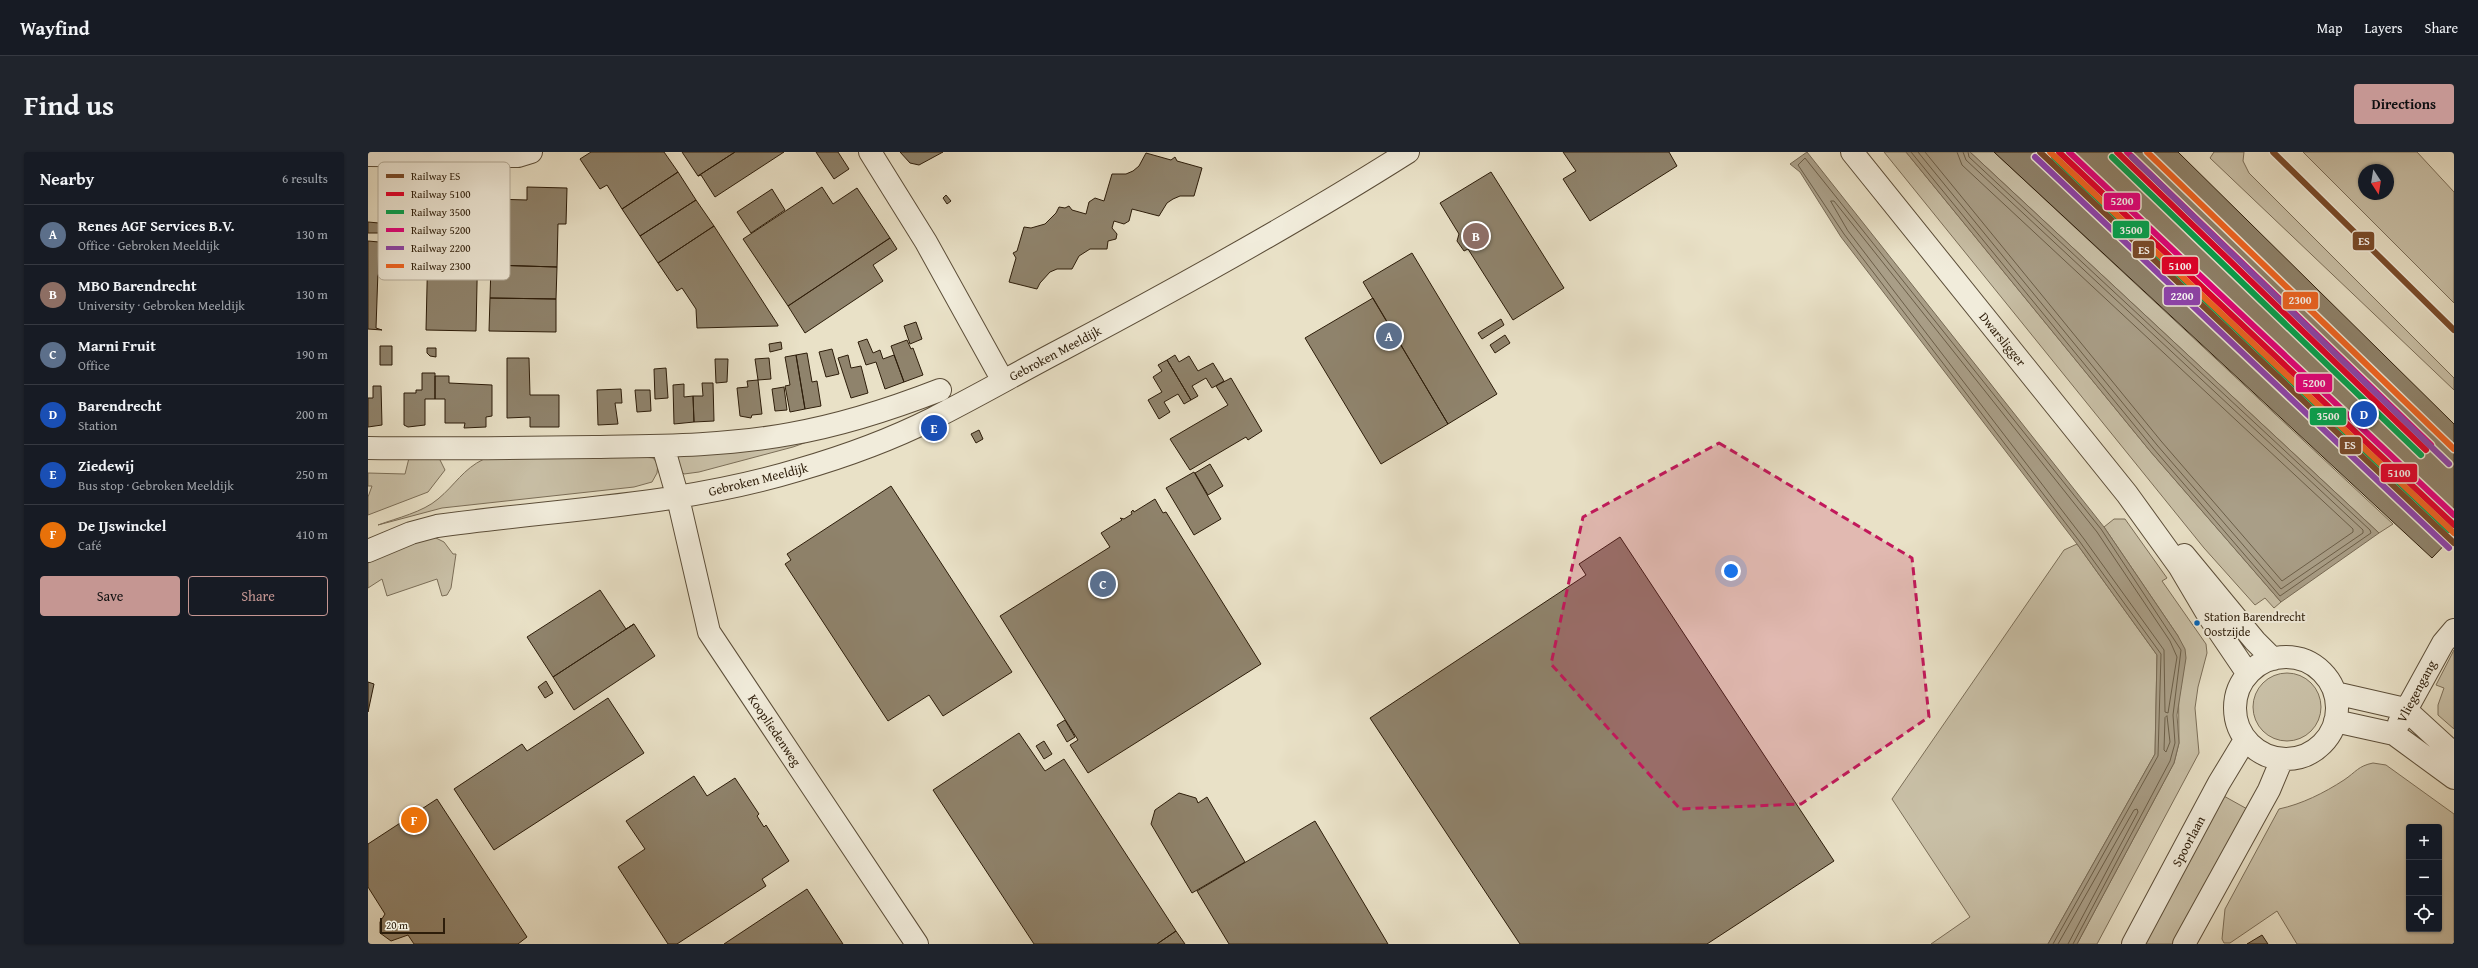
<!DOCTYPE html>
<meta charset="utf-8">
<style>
body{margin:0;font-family:"Gentium Book Plus",serif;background:#20242c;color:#f1f3f6}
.controls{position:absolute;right:12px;bottom:12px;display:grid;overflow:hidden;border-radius:4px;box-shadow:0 1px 3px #0004}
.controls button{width:36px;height:36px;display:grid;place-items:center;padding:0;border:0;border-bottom:1px solid #363941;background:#171b24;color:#f1f3f6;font:20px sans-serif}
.compass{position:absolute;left:1990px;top:12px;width:36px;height:36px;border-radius:50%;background:#171b24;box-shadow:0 1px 3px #0004;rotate:168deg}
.scale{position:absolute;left:12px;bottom:10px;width:65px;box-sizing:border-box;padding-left:4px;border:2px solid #2d1d0a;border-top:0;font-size:11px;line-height:14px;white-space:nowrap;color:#2d1d0a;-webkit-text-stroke:3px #f1ecdb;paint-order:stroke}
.you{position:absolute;left:1363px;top:419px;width:14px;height:14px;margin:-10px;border:3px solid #fff;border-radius:50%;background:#1a73e8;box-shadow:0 0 0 6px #1a73e833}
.badge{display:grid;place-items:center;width:26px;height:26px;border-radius:50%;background:#c59692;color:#fff;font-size:13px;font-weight:700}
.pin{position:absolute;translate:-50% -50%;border:2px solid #fff;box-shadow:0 1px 4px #0006}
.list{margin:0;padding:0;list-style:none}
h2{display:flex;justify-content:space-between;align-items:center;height:52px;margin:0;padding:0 16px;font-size:17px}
h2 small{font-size:13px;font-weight:400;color:#9ea1a6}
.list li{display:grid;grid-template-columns:26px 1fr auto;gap:12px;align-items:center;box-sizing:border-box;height:60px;padding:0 16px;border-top:1px solid #363941}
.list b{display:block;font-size:15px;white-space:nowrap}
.list p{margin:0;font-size:13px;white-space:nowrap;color:#9ea1a6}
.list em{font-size:13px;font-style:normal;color:#9ea1a6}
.actions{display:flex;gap:8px;padding:12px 16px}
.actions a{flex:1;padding:9px 0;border:1px solid #c59692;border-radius:4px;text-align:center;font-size:14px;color:#c59692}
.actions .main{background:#c59692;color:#111}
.icon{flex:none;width:22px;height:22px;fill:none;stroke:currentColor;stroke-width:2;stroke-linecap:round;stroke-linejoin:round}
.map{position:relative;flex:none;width:2086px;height:792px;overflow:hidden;border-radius:4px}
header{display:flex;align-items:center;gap:24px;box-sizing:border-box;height:56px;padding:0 20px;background:#171b24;border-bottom:1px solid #363941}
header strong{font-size:19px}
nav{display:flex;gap:22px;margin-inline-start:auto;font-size:14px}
.intro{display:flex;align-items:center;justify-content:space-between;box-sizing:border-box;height:96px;padding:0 24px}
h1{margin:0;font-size:28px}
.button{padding:10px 18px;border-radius:4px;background:#c59692;color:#111;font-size:14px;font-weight:700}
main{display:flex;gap:24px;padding:0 24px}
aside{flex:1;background:#171b24;border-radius:4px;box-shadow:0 1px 3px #0004}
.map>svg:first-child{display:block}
</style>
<header>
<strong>Wayfind</strong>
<nav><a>Map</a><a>Layers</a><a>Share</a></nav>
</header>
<div class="intro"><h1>Find us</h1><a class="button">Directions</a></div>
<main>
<aside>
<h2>Nearby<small>6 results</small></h2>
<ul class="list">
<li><span class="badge" style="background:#5c6f8a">A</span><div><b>Renes AGF Services B.V.</b><p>Office · Gebroken Meeldijk</p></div><em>130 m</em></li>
<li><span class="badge" style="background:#8d6e63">B</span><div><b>MBO Barendrecht</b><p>University · Gebroken Meeldijk</p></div><em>130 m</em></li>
<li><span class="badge" style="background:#5c6f8a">C</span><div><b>Marni Fruit</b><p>Office</p></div><em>190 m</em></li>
<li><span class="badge" style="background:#1a4fb4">D</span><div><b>Barendrecht</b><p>Station</p></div><em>200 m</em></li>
<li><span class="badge" style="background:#1a4fb4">E</span><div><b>Ziedewij</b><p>Bus stop · Gebroken Meeldijk</p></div><em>250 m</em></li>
<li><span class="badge" style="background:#e8710a">F</span><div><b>De IJswinckel</b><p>Café</p></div><em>410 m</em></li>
</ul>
<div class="actions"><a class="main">Save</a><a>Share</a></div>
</aside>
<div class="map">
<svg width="2086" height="792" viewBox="0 0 2086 792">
<rect width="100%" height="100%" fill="#e9e1c7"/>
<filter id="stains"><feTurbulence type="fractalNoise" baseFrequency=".005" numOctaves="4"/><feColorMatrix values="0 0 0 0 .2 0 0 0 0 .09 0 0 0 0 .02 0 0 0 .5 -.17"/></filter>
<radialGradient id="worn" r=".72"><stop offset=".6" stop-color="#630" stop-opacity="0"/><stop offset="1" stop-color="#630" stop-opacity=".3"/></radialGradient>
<!-- green -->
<path fill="#c9c0a7" stroke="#7b6e58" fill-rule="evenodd" d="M 1516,0 L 1538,0 L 1782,299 L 1913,450 L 1906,456 L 1897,446 L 1887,453 L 1836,396 Z
M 1602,0 L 1626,0 L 2025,372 L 2011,381 Z
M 1846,0 L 1876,0 L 1875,9 L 1881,21 L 2086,226 L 2086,238 L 1842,6 Z
M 1935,0 L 2049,0 L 2086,40 L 2086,151 ZM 1996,18 L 2020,18 L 2020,42 L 1996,42 Z
M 515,263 L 425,295 L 331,320 L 316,322 C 309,315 307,312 311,303 Z
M 264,304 L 285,306 L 290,312 L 289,321 L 284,330 L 266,335 L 74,356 L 10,373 C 29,366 55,360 70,347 C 87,333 95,317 116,307 Z
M 41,306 L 71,306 L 77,318 L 60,340 L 0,363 L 0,345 L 4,334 L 0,334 L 0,321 L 37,322 Z
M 1746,367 L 1757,367 L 1799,426 L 1794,429 L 1838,492 L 1839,501 L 1830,535 L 1827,556 L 1831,601 L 1729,792 L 1709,792 L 1806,611 L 1811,591 L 1810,484 L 1736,375 Z
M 66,385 L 76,390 L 85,402 L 88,402 L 83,436 L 79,443 L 74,444 L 69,427 L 19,444 L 14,427 L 0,436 L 0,411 L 37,394 Z
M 1709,392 L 1789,503 L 1787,602 L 1680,792 L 1563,792 L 1602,765 L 1524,647 L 1696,398 Z
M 2086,498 L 2086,577 L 2070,563 L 2070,553 L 2076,536 L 2068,533 Z
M1885 555a34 34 0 1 1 68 0a34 34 0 1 1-68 0Z
M 2005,611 L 2018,613 L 2086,662 L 2086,792 L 1929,792 L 1909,759 L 1862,791 L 1856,791 L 1854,787 L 1857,757 L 1911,657 C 1934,652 1956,641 1976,628 C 1988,620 1990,614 2005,611 ZM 2041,675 L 2071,675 L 2071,777 L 2041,777 Z
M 1854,643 L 1881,658 L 1808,792 L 1774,792 Z"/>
<!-- water -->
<path fill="#a99e87" stroke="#776a55" d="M 1439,0 L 1736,375 L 1810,484 L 1817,497 L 1818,506 L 1809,563 L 1811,591 L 1806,611 L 1709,792 L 1680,792 L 1787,602 L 1789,503 L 1709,392 L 1473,85 L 1432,20 L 1422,12 Z
M 1538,0 L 1602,0 L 2011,381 L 1913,450 L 1782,299 Z"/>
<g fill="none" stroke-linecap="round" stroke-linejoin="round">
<!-- shore -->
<path stroke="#6b5e48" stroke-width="1" d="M 1543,0 L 1785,296 L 1912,444 L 2003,381 L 2002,378 L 1601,5 L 1600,0
M 1550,0 L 1789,293 L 1913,437 L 1995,381 L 1995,378 L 1598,8 L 1595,0
M 1557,0 L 1793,289 L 1914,429 L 1985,380 L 1985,377 L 1594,13 L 1589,0
M 1463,49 L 1466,49 L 1729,380 L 1802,489 L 1809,505 L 1800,561 L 1797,560 L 1796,498 L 1716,387 L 1480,79 Z
M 1799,564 L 1802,590 L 1798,600 L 1796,598 L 1797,566 Z
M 1685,792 L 1790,604 L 1793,502 L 1712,390 L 1476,82 L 1430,13 L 1437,6 L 1733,377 L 1813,498 L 1805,563 L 1807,591 L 1802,609 L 1705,792
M 1690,792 L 1766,658 L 1769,657 L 1770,660 L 1700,792"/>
</g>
<!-- building -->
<path fill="#8f836c" stroke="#2d1d0a" d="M 223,0 L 296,0 L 310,20 L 254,57 L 239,33 L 232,37 L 212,7 Z
M 314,0 L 367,0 L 330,24 Z
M 367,0 L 416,0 L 347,45 L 333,23 L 330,24 Z
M 448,0 L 470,0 L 481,17 L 466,27 Z
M 532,0 L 575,0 L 551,13 L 542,11 Z
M 1195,0 L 1301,0 L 1309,14 L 1222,69 L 1195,27 L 1208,19 Z
M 1626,0 L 1810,0 L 2086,272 L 2086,383 L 2064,406 Z
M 778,1 L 803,8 L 807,5 L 809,9 L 834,16 L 826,44 L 812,44 L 805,47 L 799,51 L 791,64 L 764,57 L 761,69 L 756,72 L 746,69 L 744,76 L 749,82 L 748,87 L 740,89 L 739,97 L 722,97 L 711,104 L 704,117 L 689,117 L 682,120 L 672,131 L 669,137 L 641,130 L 648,106 L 645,101 L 649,99 L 656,75 L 663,76 L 677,72 L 688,61 L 691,55 L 697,56 L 701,54 L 704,58 L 718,62 L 721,50 L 727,46 L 736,49 L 744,22 L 758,22 L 765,19 L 771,14 Z
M 310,20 L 328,48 L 272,84 L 254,57 Z
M 1123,20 L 1196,136 L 1145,168 L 1100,97 L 1096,99 L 1089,89 L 1091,82 L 1072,51 Z
M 159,35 L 199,36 L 198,72 L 190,72 L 189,115 L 123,113 L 124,47 L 159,48 Z
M 454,35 L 465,52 L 489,36 L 522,86 L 420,154 L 375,87 Z
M 404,37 L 417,58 L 383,81 L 369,60 Z
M 73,39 L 111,40 L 108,179 L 58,178 L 60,92 L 65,92 L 66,81 L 76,82 L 76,78 L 72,78 Z
M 578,43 L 583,49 L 579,52 L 575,46 Z
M 328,48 L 346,74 L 290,111 L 272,84 Z
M 0,70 L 11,71 L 11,81 L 0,81 Z
M 346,74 L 410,173 L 410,174 L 329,176 L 328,157 L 314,136 L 309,139 L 290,111 Z
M 522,86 L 529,97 L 505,113 L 515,129 L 437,181 L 420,154 Z
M 0,89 L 11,90 L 8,176 L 14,178 L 0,177 Z
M 1044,101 L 1129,242 L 1080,272 L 995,130 Z
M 123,113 L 189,115 L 188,147 L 122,146 Z
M 122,146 L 188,147 L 188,180 L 121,179 Z
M 1005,146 L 1080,272 L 1013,312 L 937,186 Z
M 1133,167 L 1136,173 L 1114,187 L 1110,181 Z
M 548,170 L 554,187 L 542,192 L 536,174 Z
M 1137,183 L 1142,191 L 1127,201 L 1122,193 Z
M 499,187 L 505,201 L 512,198 L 515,207 L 526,203 L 536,230 L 517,237 L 508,210 L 498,213 L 490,190 Z
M 539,188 L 543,197 L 545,196 L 555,223 L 536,230 L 523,194 Z
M 413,190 L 414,197 L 402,200 L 401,192 Z
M 12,194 L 24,194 L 24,213 L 12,213 Z
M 59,196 L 68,196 L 68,205 L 62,204 L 59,201 Z
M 464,197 L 471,222 L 458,225 L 451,200 Z
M 439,201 L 444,230 L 449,229 L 453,254 L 437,257 L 428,203 Z
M 428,203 L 437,257 L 422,260 L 417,234 L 422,233 L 417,205 Z
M 480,203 L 483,216 L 493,214 L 500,241 L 483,246 L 470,206 Z
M 807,203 L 811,210 L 821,204 L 830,219 L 845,211 L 856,229 L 844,236 L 838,226 L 824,234 L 830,244 L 823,248 L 799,208 Z
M 139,206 L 161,206 L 162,243 L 191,243 L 191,275 L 162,275 L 162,265 L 139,266 Z
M 401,206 L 403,227 L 390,228 L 394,262 L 384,263 L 383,266 L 372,264 L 369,236 L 380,235 L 379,229 L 390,228 L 387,207 Z
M 347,207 L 360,207 L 359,230 L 348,231 Z
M 799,208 L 823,248 L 816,252 L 810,242 L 796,250 L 802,260 L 791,267 L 780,248 L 794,240 L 785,225 L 794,219 L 790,213 Z
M 298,216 L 300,246 L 287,247 L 286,217 Z
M 54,221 L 67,221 L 67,247 L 57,247 L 57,273 L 40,275 L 36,273 L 36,241 L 48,241 L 48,238 L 54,238 Z
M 67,224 L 81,224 L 81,231 L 124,233 L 124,264 L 118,265 L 118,275 L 96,276 L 97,271 L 77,271 L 77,247 L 67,247 Z
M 863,226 L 894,279 L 880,288 L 878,285 L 822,318 L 802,287 L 860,253 L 848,234 Z
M 334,231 L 345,231 L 346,269 L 326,270 L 325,244 L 335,244 Z
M 316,232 L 316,245 L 325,244 L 326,270 L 306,272 L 305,233 Z
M 5,234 L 13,234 L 14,273 L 0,275 L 0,246 L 5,246 Z
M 416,235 L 419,258 L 407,259 L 404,237 Z
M 253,237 L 254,251 L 247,251 L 250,272 L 230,273 L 229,238 Z
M 267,238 L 282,238 L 283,259 L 269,260 Z
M 611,278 L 615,287 L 608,291 L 603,282 Z
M 842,312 L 855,334 L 840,343 L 827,321 Z
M 826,320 L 853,367 L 826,383 L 798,336 Z
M 523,334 L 644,520 L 575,564 L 561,543 L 520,569 L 417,412 L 423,408 L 419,402 Z
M 787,347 L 795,361 L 798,360 L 893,512 L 720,621 L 702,593 L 710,588 L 632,464 L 742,395 L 733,381 L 754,368 L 752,366 L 756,367 L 764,362 L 763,360 L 765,358 L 766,360 Z
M 1252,385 L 1466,709 L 1339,792 L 1152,792 L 1002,566 L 1218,423 L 1211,412 Z
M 232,438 L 258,477 L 266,472 L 185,525 L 159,485 Z
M 266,472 L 287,504 L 206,558 L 185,525 Z
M 178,529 L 185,541 L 177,546 L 170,535 Z
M 0,530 L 6,532 L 0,560 Z
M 240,546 L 276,601 L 126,698 L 86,637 L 154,592 L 159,599 Z
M 697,568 L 707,585 L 699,590 L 689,573 Z
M 651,581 L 677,619 L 696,607 L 808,779 L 789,792 L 666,792 L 565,638 Z
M 676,589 L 684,602 L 676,607 L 668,594 Z
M 326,624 L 339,644 L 367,626 L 391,662 L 389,664 L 396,675 L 398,673 L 421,709 L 394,727 L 398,734 L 309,792 L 300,792 L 250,715 L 277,697 L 258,669 Z
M 811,641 L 828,646 L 830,651 L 839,645 L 877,710 L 824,741 L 783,672 L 787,658 Z
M 69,647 L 159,785 L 150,792 L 46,792 L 40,783 L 23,789 L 12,781 L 12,770 L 17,762 L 0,735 L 0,692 Z
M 947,669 L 1020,792 L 861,792 L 829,739 Z
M 439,737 L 475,792 L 356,792 Z
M 808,779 L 817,792 L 789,792 Z
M 1894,783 L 1900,792 L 1879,792 Z"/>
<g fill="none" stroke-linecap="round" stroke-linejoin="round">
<defs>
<path id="minor" d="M 502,0 L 558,90 L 635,229
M 1484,0 L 1759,342 L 1811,414 L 1840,463 L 1880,522
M 0,3 L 150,4 L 163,0
M 295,294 L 310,346 L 341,480 L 549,792
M 0,296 C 76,297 151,296 226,295 C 291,294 358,294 422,282 C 474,273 523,257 572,238
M 0,399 L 43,381 L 69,374 C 190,357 311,354 430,318 C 475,305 522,288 564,267 C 608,245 651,220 695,197 C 812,135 928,71 1040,0
M 1816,403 L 1887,489 L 1905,507
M1867 556a51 51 0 1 1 102 0a51 51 0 1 1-102 0Z
M 1967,541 L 2037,557 L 2086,602
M 1967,569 L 2026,582 L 2086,626
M 2031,571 L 2075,491 L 2086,478
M 1765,792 L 1851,631 L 1877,588
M 1816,792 L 1901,638 L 1914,607"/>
</defs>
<!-- minor casing -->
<use href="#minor" stroke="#5c4e39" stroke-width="24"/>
<!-- minor -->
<use href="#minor" stroke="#f1ecdb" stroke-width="22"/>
<defs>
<path id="rail-1" d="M 1672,0 L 2086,391
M 1905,0 L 2086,178"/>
<path id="rail-2" d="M 1691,0 L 2086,373
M 1749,0 L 2058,298"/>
<path id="rail-3" d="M 1686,5 L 2081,378
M 1744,5 L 2053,303"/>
<path id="rail-4" d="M 1701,0 L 2086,363
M 1759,0 L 2063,293"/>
<path id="rail-5" d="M 1667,5 L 2081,396
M 1764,5 L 2081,312"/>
<path id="rail-6" d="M 1682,0 L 2086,381
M 1779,0 L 2086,297"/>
</defs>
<!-- rail-1 casing -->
<use href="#rail-1" stroke="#f1ecdb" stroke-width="9"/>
<!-- rail-2 casing -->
<use href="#rail-2" stroke="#f1ecdb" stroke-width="9"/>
<!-- rail-3 casing -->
<use href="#rail-3" stroke="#f1ecdb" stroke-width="9"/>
<!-- rail-4 casing -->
<use href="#rail-4" stroke="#f1ecdb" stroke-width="9"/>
<!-- rail-5 casing -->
<use href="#rail-5" stroke="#f1ecdb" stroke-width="9"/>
<!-- rail-6 casing -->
<use href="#rail-6" stroke="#f1ecdb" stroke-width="9"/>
<!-- rail-1 -->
<use href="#rail-1" stroke="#7a4b2a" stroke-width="6"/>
<!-- rail-2 -->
<use href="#rail-2" stroke="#e4002b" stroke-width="6"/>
<!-- rail-3 -->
<use href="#rail-3" stroke="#00a651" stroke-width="6"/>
<!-- rail-4 -->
<use href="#rail-4" stroke="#e5007d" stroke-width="6"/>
<!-- rail-5 -->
<use href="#rail-5" stroke="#8e44ad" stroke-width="6"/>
<!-- rail-6 -->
<use href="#rail-6" stroke="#f26522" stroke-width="6"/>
</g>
<!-- marked area -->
<path fill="#c2185b" fill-opacity="0.2" stroke="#c2185b" stroke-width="3" stroke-dasharray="8 5" stroke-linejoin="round" d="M 1351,291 L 1544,406 L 1561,565 L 1433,652 L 1312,657 L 1183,512 L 1215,365 Z"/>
<!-- markers -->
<circle fill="#0065bd" stroke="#f1ecdb" stroke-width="1.5" cx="1829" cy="471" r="3.5"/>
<g text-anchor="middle" stroke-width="4" stroke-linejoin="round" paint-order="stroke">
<!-- bus labels -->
<g font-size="12" fill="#2d1d0a" stroke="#f1ecdb" text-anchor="start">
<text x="1836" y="469">Station Barendrecht<tspan x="1836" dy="15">Oostzijde</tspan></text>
</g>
<!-- street labels -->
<g font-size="13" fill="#2d1d0a" stroke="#f1ecdb">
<text transform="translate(1635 187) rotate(51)" y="5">Dwarsligger</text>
<text transform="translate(687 201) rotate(-28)" y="5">Gebroken Meeldijk</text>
<text transform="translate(390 327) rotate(-14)" y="5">Gebroken Meeldijk</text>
<text transform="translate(2048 539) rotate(-62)" y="5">Vliegengang</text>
<text transform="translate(407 578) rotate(56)" y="5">Koopliedenweg</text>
<text transform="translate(1820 689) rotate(-62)" y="5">Spoorlaan</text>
</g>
</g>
<!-- legend -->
<rect x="10" y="10" width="132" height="118" rx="6" fill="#f1ecdb" stroke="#b6ae9c" stroke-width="1"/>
<rect x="18" y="22" width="18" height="4" fill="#7a4b2a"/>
<rect x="18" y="40" width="18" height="4" fill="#e4002b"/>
<rect x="18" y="58" width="18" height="4" fill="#00a651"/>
<rect x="18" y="76" width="18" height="4" fill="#e5007d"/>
<rect x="18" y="94" width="18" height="4" fill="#8e44ad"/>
<rect x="18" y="112" width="18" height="4" fill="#f26522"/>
<g font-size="11" fill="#2d1d0a">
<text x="43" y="28">Railway ES</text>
<text x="43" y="46">Railway 5100</text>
<text x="43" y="64">Railway 3500</text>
<text x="43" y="82">Railway 5200</text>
<text x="43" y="100">Railway 2200</text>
<text x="43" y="118">Railway 2300</text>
</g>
<g stroke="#f1ecdb" stroke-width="1.5">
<rect x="1735" y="40" width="38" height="19" rx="4" fill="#e5007d"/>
<rect x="1744" y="68" width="38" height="19" rx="4" fill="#00a651"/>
<rect x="1984" y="79" width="23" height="20" rx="4" fill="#7a4b2a"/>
<rect x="1764" y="88" width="23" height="19" rx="4" fill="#7a4b2a"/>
<rect x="1793" y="104" width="38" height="19" rx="4" fill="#e4002b"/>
<rect x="1795" y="134" width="38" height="20" rx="4" fill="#8e44ad"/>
<rect x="1914" y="139" width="37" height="19" rx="4" fill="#f26522"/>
<rect x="1927" y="221" width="38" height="20" rx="4" fill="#e5007d"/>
<rect x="1941" y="255" width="38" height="19" rx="4" fill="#00a651"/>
<rect x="1971" y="284" width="23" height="19" rx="4" fill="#7a4b2a"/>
<rect x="2012" y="311" width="38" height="20" rx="4" fill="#e4002b"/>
</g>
<g font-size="11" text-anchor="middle" font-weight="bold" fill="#fff">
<text x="1754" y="53">5200</text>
<text x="1763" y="82">3500</text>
<text x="1996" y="93">ES</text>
<text x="1776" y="102">ES</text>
<text x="1812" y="118">5100</text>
<text x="1814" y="148">2200</text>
<text x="1932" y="152">2300</text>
<text x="1946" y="235">5200</text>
<text x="1960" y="268">3500</text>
<text x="1982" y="297">ES</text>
<text x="2031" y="325">5100</text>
</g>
<rect width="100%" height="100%" filter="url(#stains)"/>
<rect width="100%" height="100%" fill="url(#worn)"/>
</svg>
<div class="controls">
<button>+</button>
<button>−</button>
<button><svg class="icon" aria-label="locate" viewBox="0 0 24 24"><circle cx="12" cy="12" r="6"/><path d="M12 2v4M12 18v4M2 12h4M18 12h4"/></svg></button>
</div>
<svg class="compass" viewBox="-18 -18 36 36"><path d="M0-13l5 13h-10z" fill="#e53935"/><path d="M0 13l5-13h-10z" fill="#9ea1a6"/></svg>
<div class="scale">20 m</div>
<div class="you"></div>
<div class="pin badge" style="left:1021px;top:184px;background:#5c6f8a">A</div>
<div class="pin badge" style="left:1108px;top:84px;background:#8d6e63">B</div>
<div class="pin badge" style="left:735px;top:432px;background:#5c6f8a">C</div>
<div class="pin badge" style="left:1996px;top:262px;background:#1a4fb4">D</div>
<div class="pin badge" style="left:566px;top:276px;background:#1a4fb4">E</div>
<div class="pin badge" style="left:46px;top:668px;background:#e8710a">F</div>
</div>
</main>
